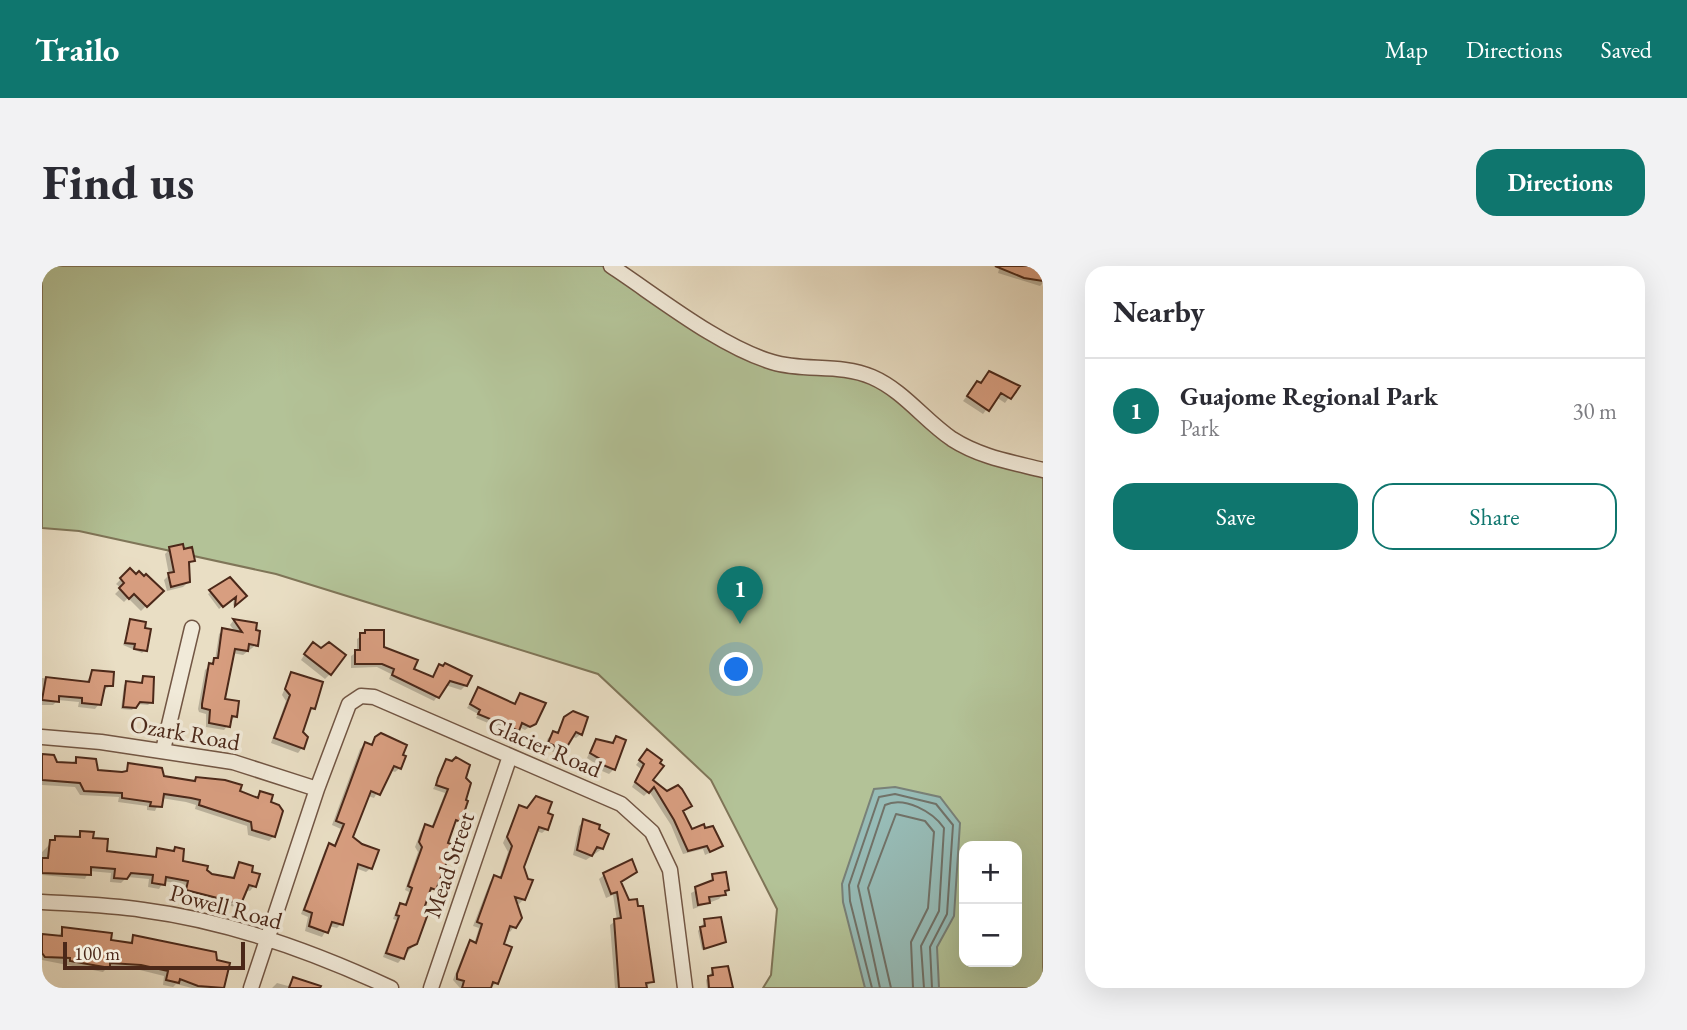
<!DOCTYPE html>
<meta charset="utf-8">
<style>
body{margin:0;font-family:"EB Garamond",serif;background:#f2f2f3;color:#2b2b33}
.controls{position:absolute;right:21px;bottom:21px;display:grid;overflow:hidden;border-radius:14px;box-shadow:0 7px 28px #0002}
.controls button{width:63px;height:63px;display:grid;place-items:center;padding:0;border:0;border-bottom:2px solid #e1e1e2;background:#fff;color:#2b2b33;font:35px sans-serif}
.scale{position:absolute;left:21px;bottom:18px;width:182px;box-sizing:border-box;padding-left:7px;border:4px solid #4b2819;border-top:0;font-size:19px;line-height:24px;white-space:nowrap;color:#4b2819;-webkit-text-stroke:5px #f1ead9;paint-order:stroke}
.you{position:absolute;left:695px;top:404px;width:24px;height:24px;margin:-18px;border:5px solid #fff;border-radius:50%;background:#1a73e8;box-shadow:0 0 0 10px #1a73e833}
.badge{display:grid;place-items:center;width:46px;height:46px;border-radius:50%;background:#0f766e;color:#fff;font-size:23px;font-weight:700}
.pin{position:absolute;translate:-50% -58px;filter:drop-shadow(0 2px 4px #0008)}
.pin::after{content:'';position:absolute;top:37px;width:24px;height:21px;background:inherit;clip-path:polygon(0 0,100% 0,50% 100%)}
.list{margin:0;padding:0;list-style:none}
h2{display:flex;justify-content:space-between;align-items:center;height:91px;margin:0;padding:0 28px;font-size:30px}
h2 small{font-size:23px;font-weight:400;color:#7c7c81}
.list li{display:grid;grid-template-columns:46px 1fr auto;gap:21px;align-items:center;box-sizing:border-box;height:105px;padding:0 28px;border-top:2px solid #e1e1e2}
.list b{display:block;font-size:26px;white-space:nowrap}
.list p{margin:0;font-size:23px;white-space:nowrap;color:#7c7c81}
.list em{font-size:23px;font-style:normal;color:#7c7c81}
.actions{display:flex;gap:14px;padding:21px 28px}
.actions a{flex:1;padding:16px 0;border:2px solid #0f766e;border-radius:21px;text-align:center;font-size:24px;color:#0f766e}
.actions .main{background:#0f766e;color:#fff}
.map{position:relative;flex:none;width:1001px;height:722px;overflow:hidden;border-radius:21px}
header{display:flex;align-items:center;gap:42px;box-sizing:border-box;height:98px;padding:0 35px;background:#0f766e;color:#fff}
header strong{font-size:33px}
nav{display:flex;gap:38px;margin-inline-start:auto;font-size:24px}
.intro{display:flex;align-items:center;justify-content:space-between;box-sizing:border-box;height:168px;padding:0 42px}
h1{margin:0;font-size:49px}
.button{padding:18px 32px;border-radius:21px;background:#0f766e;color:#fff;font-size:24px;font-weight:700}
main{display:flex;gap:42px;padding:0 42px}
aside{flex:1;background:#fff;border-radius:21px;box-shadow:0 7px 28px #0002}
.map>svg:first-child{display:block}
</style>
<header>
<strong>Trailo</strong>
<nav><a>Map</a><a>Directions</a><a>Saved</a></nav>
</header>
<div class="intro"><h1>Find us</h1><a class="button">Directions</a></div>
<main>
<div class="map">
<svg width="1001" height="722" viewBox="0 0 1001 722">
<rect width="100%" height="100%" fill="#e9dec4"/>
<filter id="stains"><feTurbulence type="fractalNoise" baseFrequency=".00286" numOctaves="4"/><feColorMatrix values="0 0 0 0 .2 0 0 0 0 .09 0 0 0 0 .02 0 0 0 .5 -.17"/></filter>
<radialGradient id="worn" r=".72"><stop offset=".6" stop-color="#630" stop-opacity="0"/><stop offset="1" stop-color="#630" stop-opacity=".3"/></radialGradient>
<!-- green -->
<path fill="#b3c297" stroke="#7f7558" stroke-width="2" fill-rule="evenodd" d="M 0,0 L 567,0 L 698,85 L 820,107 L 898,164 L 1001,204 L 1001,722 L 721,722 L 729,709 L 735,643 L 669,514 L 556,408 L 234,308 L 37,265 L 0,262 ZM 922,580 L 975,580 L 975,696 L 922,696 Z"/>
<!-- water -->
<path fill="#97bcb7" stroke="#798178" stroke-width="2" d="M 853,521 L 898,531 L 918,557 L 912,650 L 895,681 L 897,722 L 823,722 L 801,636 L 800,618 L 832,523 Z"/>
<!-- shadow -->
<path fill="#0003" d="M 958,0 L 1001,0 L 1001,17 L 998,20 L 956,7 Z
M 964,113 L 975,120 L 963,137 L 954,131 L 941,148 L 921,135 L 935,117 L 961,116 Z
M 128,283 L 151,294 L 146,300 L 146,316 L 141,321 L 125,325 L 122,314 L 127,309 L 123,288 Z
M 88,304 L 119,325 L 99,345 L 86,332 L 82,336 L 73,328 L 79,322 L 74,318 Z
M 190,313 L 203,329 L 191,340 L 192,331 L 177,343 L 166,328 Z
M 89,355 L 103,384 L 100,387 L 81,379 Z
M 191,355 L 213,359 L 214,379 L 201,389 L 190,387 L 181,434 L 193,450 L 182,464 L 164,461 L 164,448 L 157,446 L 156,443 L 163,404 L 173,394 L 177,368 L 181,364 L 193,366 L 188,359 Z
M 324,366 L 370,404 L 390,413 L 397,400 L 424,419 L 419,424 L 403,419 L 392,435 L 347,413 L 349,408 L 335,401 L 309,402 L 309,390 L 315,386 L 315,373 Z
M 266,383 L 279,384 L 288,408 L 283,413 L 259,394 Z
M 50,406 L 69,420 L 61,424 L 57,438 L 53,443 L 36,441 L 37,436 L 16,434 L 11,439 L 0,439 L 0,412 L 44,417 Z
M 249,408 L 271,442 L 265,448 L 259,466 L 260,482 L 256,487 L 229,477 L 244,435 L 240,429 Z
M 102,412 L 109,436 L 106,439 L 95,438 L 90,444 L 79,443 L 82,419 L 85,416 L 98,418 Z
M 436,423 L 472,439 L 479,429 L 493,457 L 483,464 L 477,461 L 472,468 L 434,452 L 436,448 L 425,442 Z
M 523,453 L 539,468 L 534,472 L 529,470 L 516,488 L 502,482 L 506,472 L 514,468 Z
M 334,472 L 358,502 L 353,506 L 348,504 L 332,532 L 326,530 L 309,572 L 329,602 L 324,606 L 313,602 L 299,658 L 295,662 L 287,660 L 280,671 L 263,665 L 266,651 L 259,648 L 283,584 L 287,579 L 292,581 L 299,563 L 290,559 L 318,483 L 323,478 L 328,480 Z
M 575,472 L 572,503 L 567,508 L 553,502 L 554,498 L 545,492 L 550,480 L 555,475 L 570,477 Z
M 0,490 L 13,498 L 30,497 L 35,492 L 54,506 L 82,507 L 87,499 L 121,511 L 150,516 L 154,512 L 213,533 L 219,527 L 227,538 L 232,570 L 227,575 L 206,569 L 205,560 L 153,543 L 154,539 L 144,536 L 119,532 L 113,545 L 105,544 L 105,540 L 76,536 L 77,531 L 38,529 L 33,521 L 0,519 Z
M 601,490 L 608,514 L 648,540 L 639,546 L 649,565 L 662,564 L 679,580 L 674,584 L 663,589 L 661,583 L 641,588 L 629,559 L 607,525 L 602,530 L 590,521 L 599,503 L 594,499 Z
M 405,495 L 422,513 L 417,555 L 411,558 L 393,623 L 386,626 L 374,677 L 356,697 L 341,691 L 354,654 L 351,653 L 354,644 L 362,641 L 367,626 L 363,624 L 376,586 L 373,581 L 379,565 L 383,560 L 389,562 L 403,527 L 391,523 Z
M 477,541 L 504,548 L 505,563 L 500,567 L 494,565 L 480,601 L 482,633 L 477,638 L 473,636 L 472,661 L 468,666 L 465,664 L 459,679 L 455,717 L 447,722 L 418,722 L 411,714 L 424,681 L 432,678 L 437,662 L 431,660 L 448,616 L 452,611 L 457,613 L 466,586 L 461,577 Z
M 542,555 L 560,583 L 544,594 L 531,589 L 537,560 Z
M 39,567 L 63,587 L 111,593 L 116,584 L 130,586 L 133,583 L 139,596 L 169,609 L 189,614 L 197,598 L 212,620 L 208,625 L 203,624 L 193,641 L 141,628 L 143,619 L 122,615 L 117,623 L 106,621 L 107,613 L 85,611 L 79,617 L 68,616 L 69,607 L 47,605 L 43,613 L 0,609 L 0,586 L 14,572 L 35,571 Z
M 562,609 L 589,610 L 578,617 L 610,715 L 603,722 L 573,722 L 568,659 L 575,654 L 571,629 L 564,632 L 557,613 Z
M 671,610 L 685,623 L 677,633 L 651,643 L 649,627 L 667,618 Z
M 663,655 L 682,675 L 660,684 L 656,665 Z
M 21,663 L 87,678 L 92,671 L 185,698 L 180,722 L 150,722 L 134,718 L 131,721 L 121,719 L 122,710 L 94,703 L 65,702 L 61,706 L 0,694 L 0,670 L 16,671 Z
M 671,704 L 689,722 L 665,722 L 664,714 Z
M 251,713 L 276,722 L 230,722 L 235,717 L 246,720 Z"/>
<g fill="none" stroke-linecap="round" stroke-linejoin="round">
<!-- shore -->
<path stroke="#717268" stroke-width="2" d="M 830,722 L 808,635 L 807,619 L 837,531 L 853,528 L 894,538 L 911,559 L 905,648 L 888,681 L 890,722
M 838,722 L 816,620 L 843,539 C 863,530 891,546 902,562 L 897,645 L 879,680 L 882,722
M 849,722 L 826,622 L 854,548 L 883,555 L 892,566 L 886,642 L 869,676 L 871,722"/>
</g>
<!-- building -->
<path fill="#d89e80" stroke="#4b2819" stroke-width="2" d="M 953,0 L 1001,0 L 1001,15 L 982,12 Z
M 947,105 L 978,120 L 969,133 L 959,127 L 947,145 L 925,130 L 935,115 L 939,117 Z
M 141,278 L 142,283 L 150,281 L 153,295 L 147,296 L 148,316 L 129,321 L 126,307 L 132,306 L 127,281 Z
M 88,302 L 94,308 L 97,305 L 102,310 L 104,308 L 122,325 L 105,341 L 92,328 L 87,333 L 77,322 L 82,317 L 78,312 Z
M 188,311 L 205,330 L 193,340 L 194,331 L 181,341 L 167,324 Z
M 88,353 L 104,356 L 103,362 L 109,363 L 105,385 L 92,383 L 93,378 L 83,377 Z
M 191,353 L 215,357 L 214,364 L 218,365 L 216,380 L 207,378 L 206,385 L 193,383 L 183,433 L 197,435 L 195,451 L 190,450 L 188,461 L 167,457 L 168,444 L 160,442 L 160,438 L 167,397 L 171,398 L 172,392 L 176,392 L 180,362 L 200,366 Z
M 323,364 L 342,364 L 342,381 L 376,394 L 372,403 L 391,411 L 397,398 L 401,400 L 403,397 L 430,410 L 425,420 L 408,415 L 397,432 L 350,409 L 352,403 L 340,398 L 313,398 L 313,384 L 318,384 L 318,367 L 323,367 Z
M 271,376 L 279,382 L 287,376 L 304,389 L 289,409 L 262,388 Z
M 50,404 L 72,406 L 71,420 L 63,420 L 59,439 L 40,437 L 40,432 L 17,430 L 17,436 L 0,434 L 4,411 L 47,416 Z
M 249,406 L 281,416 L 273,443 L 269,442 L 261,466 L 266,471 L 262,483 L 232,472 L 248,429 L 243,423 Z
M 101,410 L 112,411 L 111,437 L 98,436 L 94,442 L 81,441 L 84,415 L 100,417 Z
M 436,421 L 473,438 L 478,427 L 504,437 L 494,458 L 488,461 L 480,457 L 477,465 L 436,448 L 438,444 L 428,438 Z
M 531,445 L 546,451 L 540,469 L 534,466 L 523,484 L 506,477 L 511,465 L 516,467 L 522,451 Z
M 339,467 L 365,479 L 361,489 L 364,490 L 359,503 L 352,500 L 338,529 L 329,525 L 311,571 L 320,578 L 337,584 L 330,603 L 316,598 L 301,659 L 290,656 L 286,667 L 267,660 L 270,647 L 262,644 L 287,577 L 293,580 L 302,558 L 294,555 L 323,476 L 330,479 L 333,471 Z
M 574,470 L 584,474 L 573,504 L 556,497 L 558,493 L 548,487 L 554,473 L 571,477 Z
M 605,483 L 620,494 L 618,497 L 622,500 L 611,514 L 625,525 L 636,519 L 640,523 L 650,540 L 641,545 L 650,563 L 662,558 L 663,562 L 671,560 L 681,580 L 668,586 L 665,580 L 646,585 L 632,554 L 612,521 L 607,527 L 593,516 L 602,498 L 597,494 Z
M 0,488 L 12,489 L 15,496 L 34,497 L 34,491 L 54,493 L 56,504 L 80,506 L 85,505 L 86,497 L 120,502 L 122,510 L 153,515 L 154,511 L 183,514 L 200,519 L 198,525 L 216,532 L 218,525 L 231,529 L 229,536 L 237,539 L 241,545 L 233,571 L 210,564 L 209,556 L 157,539 L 158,534 L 149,532 L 122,528 L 120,541 L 108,540 L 109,536 L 80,532 L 80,527 L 42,525 L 38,517 L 0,514 Z
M 414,491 L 428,499 L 424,512 L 429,517 L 424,534 L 426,535 L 419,556 L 414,554 L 406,577 L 411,579 L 394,624 L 389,622 L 383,640 L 388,642 L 375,678 L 366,682 L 362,693 L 344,687 L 357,650 L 354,649 L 358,637 L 364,639 L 370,622 L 366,620 L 380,581 L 377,576 L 383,558 L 391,561 L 406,523 L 394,519 L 396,512 L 404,493 L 410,495 Z
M 494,530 L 510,536 L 506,547 L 511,549 L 506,564 L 497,561 L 482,601 L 486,613 L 491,614 L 483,634 L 473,631 L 480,652 L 474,662 L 468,660 L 462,678 L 470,681 L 456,718 L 451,716 L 449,722 L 420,722 L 422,715 L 415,713 L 415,708 L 428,674 L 434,677 L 440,658 L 435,656 L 452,609 L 459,612 L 470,580 L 465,571 L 477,539 L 485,542 Z
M 541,553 L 558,559 L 557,563 L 567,568 L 561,583 L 555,581 L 550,590 L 535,584 Z
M 38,565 L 52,566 L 51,572 L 66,573 L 65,585 L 114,591 L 115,582 L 132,585 L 133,581 L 142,583 L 141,595 L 166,600 L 165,604 L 170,608 L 192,612 L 197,596 L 211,600 L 210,606 L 218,608 L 214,621 L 207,619 L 199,638 L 144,624 L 146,615 L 124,611 L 123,619 L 110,617 L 111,609 L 89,607 L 85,613 L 72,612 L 73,603 L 49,601 L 49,609 L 0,607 L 0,592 L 6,592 L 8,574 L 13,574 L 13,570 L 38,571 Z
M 590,593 L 595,606 L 579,616 L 587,634 L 595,633 L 596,640 L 601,640 L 612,716 L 604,717 L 605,722 L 577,722 L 572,653 L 579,652 L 575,626 L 569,628 L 561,607 Z
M 684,606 L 687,624 L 683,625 L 684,629 L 667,631 L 668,637 L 656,639 L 653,621 L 671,614 L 670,608 Z
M 679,651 L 684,676 L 662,683 L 658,661 L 663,660 L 662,653 Z
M 20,661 L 70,667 L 69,674 L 90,677 L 91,669 L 174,686 L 175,694 L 188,697 L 182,722 L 156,720 L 138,713 L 137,717 L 124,714 L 126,705 L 99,699 L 68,697 L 68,702 L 28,695 L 28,692 L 3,691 L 0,687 L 0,668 L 20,670 Z
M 686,700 L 691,722 L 667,722 L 666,710 L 671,709 L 670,702 Z
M 251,711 L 279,720 L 278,722 L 247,722 Z"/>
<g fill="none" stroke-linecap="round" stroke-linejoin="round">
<defs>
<path id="minor" d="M 569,0 C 616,31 677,80 730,96 C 762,106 798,97 830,111 C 862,125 882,154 910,173 C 938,191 969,196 1001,204
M 0,471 L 59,476 L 191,496 L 275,523
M 121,484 L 150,362
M 0,636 C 34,638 68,639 101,644 C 186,655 272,686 349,722
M 209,722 L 275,523 L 307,438 L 319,430 L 332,431 L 579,538 L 610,566 L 628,604 L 643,722
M 389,722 L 468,490"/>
</defs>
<!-- minor casing -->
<use href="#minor" stroke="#725644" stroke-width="17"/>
<!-- minor -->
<use href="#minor" stroke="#f1ead9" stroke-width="14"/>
</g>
<g text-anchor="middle" stroke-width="7" stroke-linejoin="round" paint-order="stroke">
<!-- street labels -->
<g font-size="24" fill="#4b2819" stroke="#f1ead9">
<text transform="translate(143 467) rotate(10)" y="8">Ozark Road</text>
<text transform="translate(503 481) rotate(23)" y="8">Glacier Road</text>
<text transform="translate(407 599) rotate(-71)" y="8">Mead Street</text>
<text transform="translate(184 641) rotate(15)" y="8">Powell Road</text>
</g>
</g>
<rect width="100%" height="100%" filter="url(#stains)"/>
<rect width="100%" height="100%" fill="url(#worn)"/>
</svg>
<div class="controls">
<button>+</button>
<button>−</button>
</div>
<div class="scale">100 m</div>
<div class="you"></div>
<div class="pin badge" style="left:698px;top:358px">1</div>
</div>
<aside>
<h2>Nearby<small></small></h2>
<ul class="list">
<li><span class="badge">1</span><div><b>Guajome Regional Park</b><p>Park</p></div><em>30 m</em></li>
</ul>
<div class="actions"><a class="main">Save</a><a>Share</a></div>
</aside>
</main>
